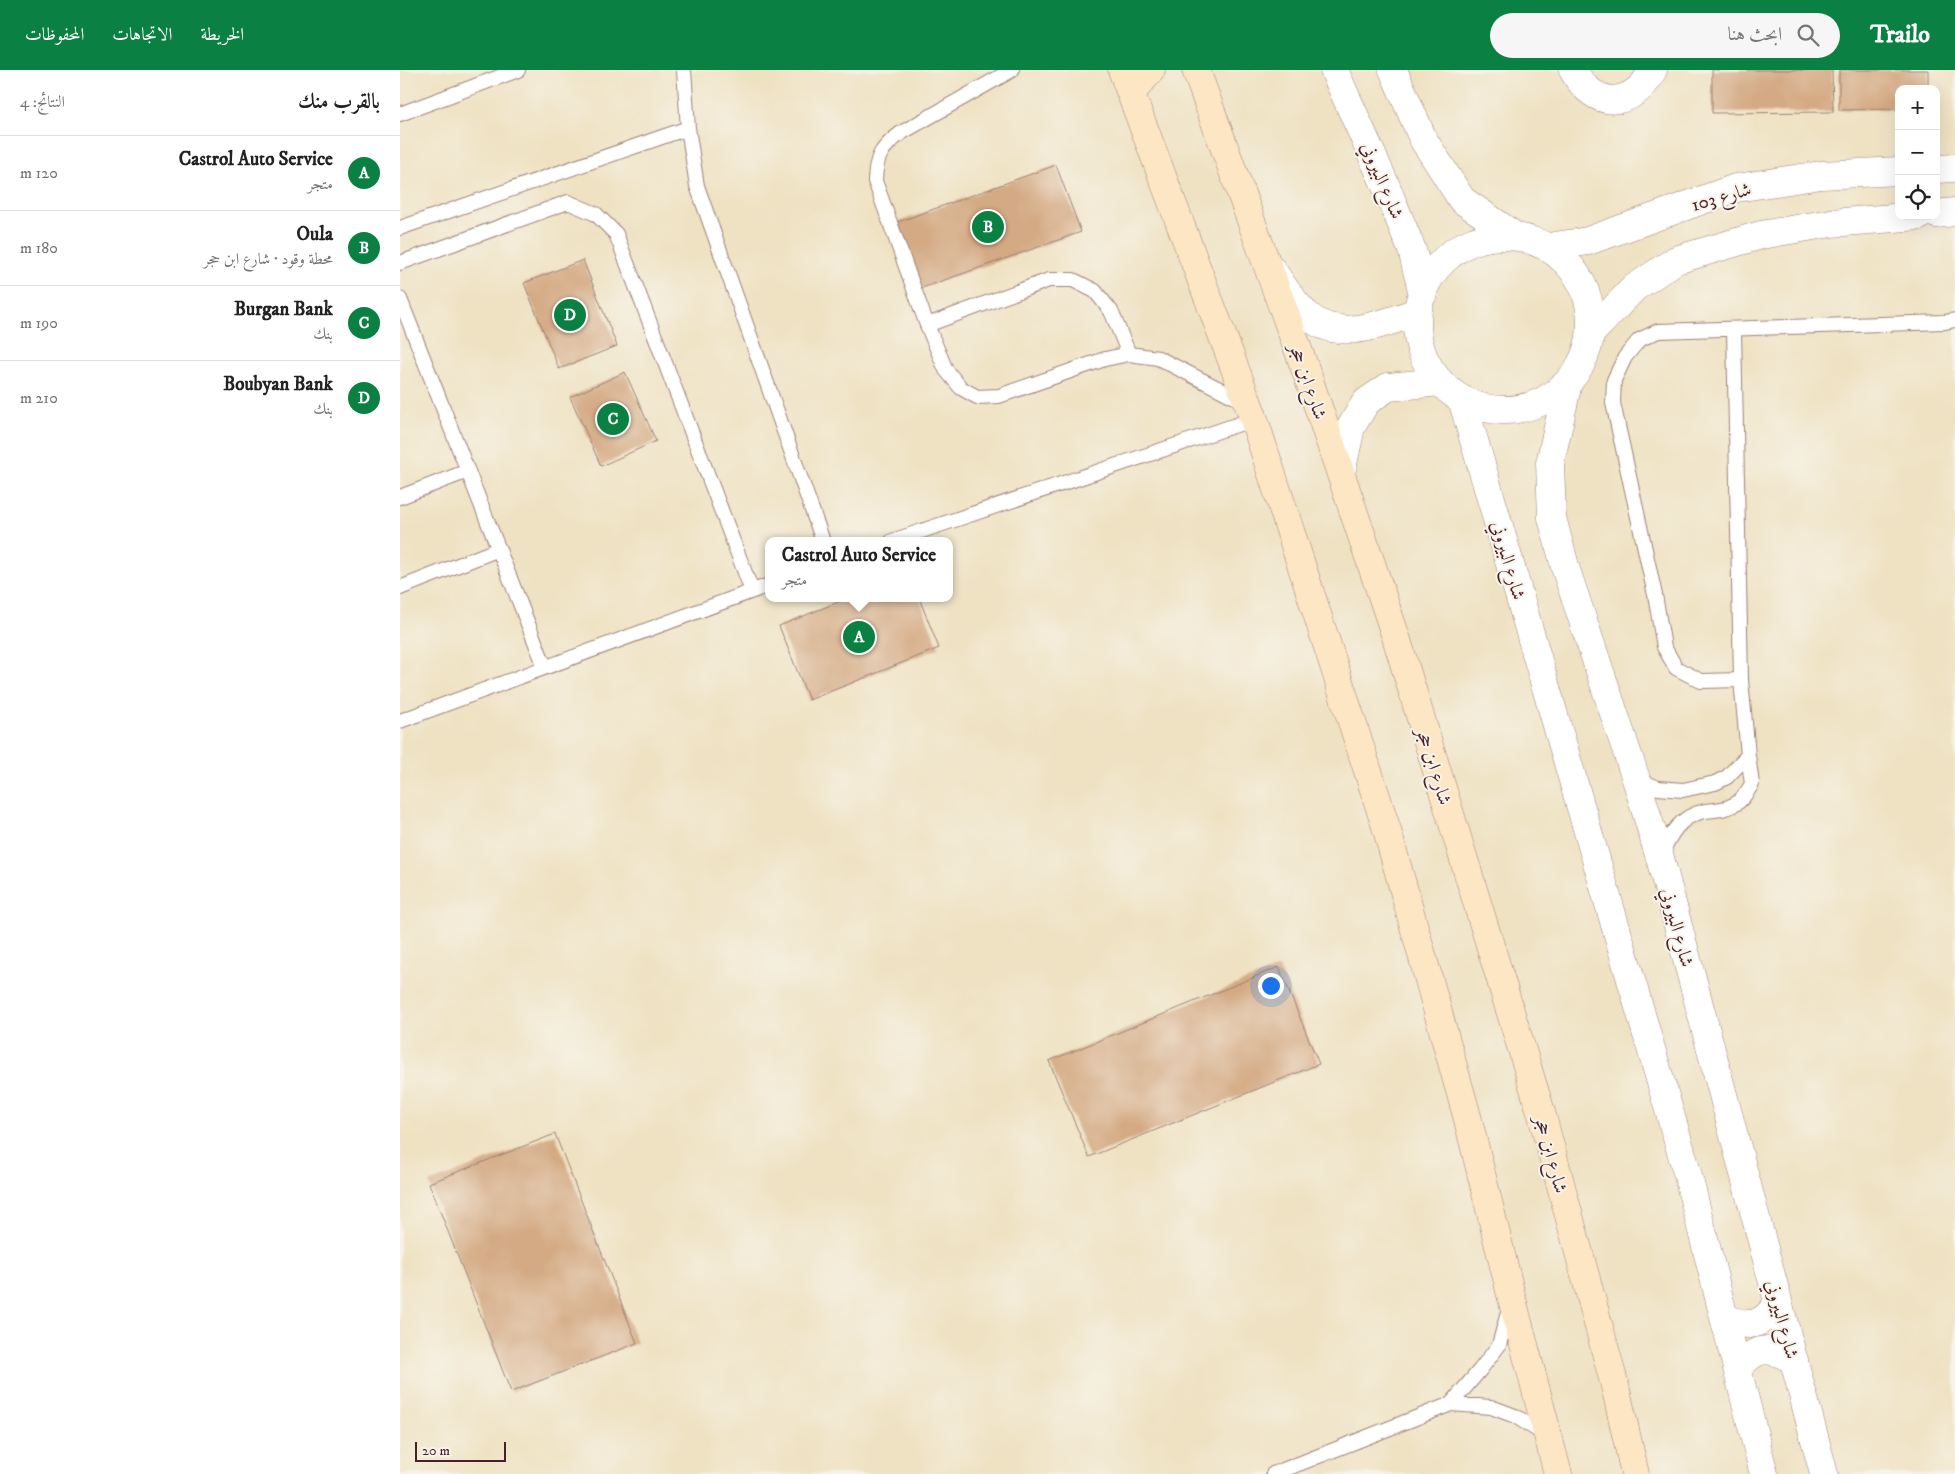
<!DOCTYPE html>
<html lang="ar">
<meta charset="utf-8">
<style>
body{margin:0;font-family:"IM FELL DW Pica",Amiri,serif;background:#f6f6f6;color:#222;direction:rtl}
.controls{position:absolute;right:15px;top:15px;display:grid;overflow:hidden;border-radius:10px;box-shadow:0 5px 20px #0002}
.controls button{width:45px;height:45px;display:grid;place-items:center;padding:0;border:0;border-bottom:1px solid #e0e0e0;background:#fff;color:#222;font:25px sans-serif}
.scale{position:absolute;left:15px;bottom:12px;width:91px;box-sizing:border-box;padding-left:5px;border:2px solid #4a1f2b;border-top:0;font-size:14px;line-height:18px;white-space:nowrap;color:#4a1f2b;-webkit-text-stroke:4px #f7f3e8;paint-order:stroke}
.you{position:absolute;left:870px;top:915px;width:18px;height:18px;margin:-12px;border:4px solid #fff;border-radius:50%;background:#1a73e8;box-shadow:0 0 0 8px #1a73e833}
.badge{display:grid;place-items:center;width:32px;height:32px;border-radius:50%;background:#0b8043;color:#fff;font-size:16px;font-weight:700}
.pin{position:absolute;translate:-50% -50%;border:2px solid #fff;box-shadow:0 1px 5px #0006}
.popup{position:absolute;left:365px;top:467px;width:188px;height:65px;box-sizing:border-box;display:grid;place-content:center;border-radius:10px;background:#fff;filter:drop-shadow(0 1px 4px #0005);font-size:16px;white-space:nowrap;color:#767676}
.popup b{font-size:19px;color:#222}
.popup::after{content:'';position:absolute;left:50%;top:100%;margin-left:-10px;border:10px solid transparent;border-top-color:#fff}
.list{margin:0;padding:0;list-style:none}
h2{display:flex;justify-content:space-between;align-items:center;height:65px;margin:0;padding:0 20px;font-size:21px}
h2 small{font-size:16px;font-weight:400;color:#767676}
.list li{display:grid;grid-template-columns:32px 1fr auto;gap:15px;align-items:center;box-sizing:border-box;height:75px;padding:0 20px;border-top:1px solid #e0e0e0}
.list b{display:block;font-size:19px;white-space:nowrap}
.list p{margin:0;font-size:16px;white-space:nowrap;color:#767676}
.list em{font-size:16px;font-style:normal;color:#767676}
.icon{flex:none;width:28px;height:28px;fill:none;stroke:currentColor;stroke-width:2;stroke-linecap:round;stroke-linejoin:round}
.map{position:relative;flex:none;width:1555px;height:1404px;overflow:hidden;direction:ltr}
header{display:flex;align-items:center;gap:30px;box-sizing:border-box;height:70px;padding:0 25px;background:#0b8043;color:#fff}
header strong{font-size:24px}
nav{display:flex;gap:28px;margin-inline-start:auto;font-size:18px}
.search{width:350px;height:45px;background:#f6f6f6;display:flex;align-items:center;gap:12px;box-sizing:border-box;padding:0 18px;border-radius:28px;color:#767676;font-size:19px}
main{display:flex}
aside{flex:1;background:#fff}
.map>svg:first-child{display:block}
</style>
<header>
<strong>Trailo</strong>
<div class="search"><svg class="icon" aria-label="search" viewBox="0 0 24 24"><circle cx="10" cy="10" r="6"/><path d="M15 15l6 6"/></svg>ابحث هنا</div>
<nav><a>الخريطة</a><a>الاتجاهات</a><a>المحفوظات</a></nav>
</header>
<main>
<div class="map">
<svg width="1555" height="1404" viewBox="0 0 1555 1404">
<rect width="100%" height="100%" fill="#f7f3e8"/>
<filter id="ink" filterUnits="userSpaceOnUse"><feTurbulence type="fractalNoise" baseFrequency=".02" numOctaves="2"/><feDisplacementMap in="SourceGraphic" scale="10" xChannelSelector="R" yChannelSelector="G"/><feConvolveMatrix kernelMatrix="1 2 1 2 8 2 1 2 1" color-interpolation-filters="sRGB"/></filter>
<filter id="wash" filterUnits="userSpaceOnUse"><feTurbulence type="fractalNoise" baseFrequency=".0096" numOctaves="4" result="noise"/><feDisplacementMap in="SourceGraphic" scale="20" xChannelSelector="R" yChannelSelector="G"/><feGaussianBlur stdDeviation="1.12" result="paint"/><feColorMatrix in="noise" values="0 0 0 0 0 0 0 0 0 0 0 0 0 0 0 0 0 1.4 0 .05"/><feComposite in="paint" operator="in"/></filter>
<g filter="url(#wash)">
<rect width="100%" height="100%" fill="#efe2c3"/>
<g id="blocks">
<!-- building -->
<path fill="#d4aa84" d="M 1312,0 L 1432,0 L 1433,42 L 1312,43 Z
M 1439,0 L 1528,0 L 1528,19 L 1499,19 L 1499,39 L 1439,40 Z
M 656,95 L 681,162 L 519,219 L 495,153 Z
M 183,190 L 217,276 L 159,299 L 124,213 Z
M 225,302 L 256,371 L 201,396 L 170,327 Z
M 448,528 L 519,528 L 539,578 L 409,630 L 379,556 Z
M 879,897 L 919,994 L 689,1087 L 649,991 Z
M 155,1064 L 237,1273 L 111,1322 L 29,1113 Z"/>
</g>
</g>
<g filter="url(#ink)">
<use href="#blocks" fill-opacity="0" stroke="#9c8077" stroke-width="1"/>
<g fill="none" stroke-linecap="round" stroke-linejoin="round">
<defs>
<path id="service" d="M 284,0 L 288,58 L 297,116 L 423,471
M 612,0 L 501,63 C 481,78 476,86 475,111 L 527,255 L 546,300 L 561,318 L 577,327 L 599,326 L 705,289 L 729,284 L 758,288 L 847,333
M 0,44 L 118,0
M 0,158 L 288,58
M 0,193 L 168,132 L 196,144 L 216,164 L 352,521
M 0,229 L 145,597
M 527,255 L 649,210 L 673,210 L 695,221 L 711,241 L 729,284
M 0,427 L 68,401
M 492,471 L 854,349
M 0,518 L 99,479
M 1341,610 L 1301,611 L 1276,598 L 1264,577 L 1255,525 L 1213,333 L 1214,310 L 1225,287 L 1239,270 L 1258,261 L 1545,252 L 1555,250
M 0,651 L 369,515
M 1237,709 L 1258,718 L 1283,720 L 1315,713 L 1327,707 L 1348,685
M 1261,785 C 1270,764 1280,746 1305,741 C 1313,740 1323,740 1331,736 C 1341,733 1347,722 1352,714 L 1348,685 L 1341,610 L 1334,260
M 1051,1334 L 1080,1300 L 1099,1275 L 1109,1239
M 873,1404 L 1051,1334 L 1091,1337 L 1115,1346 L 1147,1366"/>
<path id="minor" d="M 1173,0 C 1194,40 1233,39 1253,0"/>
<path id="tertiary" d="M 934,0 L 985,114 L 1012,180 L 1023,224
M 993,0 L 1023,69 L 1062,130 L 1115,166
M 1536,99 L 1555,98
M 1536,144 L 1555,142
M1017 253a87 87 0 1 1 174 0a87 87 0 1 1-174 0Z
M 1148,177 L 1188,171 L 1336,118 L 1421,105 L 1499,101
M 872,200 C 882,214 892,231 905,243 C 936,274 981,254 1017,242
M 1191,263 L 1234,218 L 1276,190 L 1361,165 L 1431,153 L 1519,146
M 1168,313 L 1150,393 L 1152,448 L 1166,500 L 1236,709 L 1260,788 L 1424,1404
M 1062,329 L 1287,1102 L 1364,1404
M 941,403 L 951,357 L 966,332 L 988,317 L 1040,312
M 1324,1248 C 1351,1258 1361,1257 1378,1233
M 1337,1298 C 1358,1276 1367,1276 1394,1290"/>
<path id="secondary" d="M 722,0 L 854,349 L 987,760 L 1067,1046 L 1112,1229 L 1158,1404
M 796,0 L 907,304 L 996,567 L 1141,1042 L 1216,1320 L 1235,1404
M 731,23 L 751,0"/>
</defs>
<!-- service casing -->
<use href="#service" stroke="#9c8077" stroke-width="16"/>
<!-- minor casing -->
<use href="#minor" stroke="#9c8077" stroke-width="29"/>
<!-- tertiary casing -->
<use href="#tertiary" stroke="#9c8077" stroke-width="29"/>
<!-- secondary casing -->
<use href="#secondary" stroke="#9c8077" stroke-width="29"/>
<!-- service -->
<use href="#service" stroke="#fff" stroke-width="14"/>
<!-- minor -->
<use href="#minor" stroke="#fff" stroke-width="28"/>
<!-- tertiary -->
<use href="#tertiary" stroke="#fff" stroke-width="28"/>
<!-- secondary -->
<use href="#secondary" stroke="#fce6c4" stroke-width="28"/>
</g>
</g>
<g text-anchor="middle" stroke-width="4" stroke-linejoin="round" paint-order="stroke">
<!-- street labels -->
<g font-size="19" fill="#4a1f2b" stroke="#f7f3e8">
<text transform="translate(983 110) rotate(67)" y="7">شارع البيروني</text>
<text transform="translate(1321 126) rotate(-16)" y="7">شارع 103</text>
<text transform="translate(909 311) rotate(71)" y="7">شارع ابن حجر</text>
<text transform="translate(1109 490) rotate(74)" y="7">شارع البيروني</text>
<text transform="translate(1035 696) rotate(73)" y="7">شارع ابن حجر</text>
<text transform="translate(1278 857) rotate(75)" y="7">شارع البيروني</text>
<text transform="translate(1152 1084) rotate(75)" y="7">شارع ابن حجر</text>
<text transform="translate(1383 1249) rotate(75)" y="7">شارع البيروني</text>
</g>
</g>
</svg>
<div class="controls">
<button>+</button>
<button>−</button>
<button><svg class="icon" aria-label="locate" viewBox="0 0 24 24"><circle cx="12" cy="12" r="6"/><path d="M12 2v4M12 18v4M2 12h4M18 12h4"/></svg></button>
</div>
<div class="scale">20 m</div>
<div class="you"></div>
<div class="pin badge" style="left:459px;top:567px">A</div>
<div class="popup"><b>Castrol Auto Service</b>متجر</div>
<div class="pin badge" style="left:588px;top:157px">B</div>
<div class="pin badge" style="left:213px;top:349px">C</div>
<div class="pin badge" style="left:170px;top:245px">D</div>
</div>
<aside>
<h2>بالقرب منك<small>النتائج: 4</small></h2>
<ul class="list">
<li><span class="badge">A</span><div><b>Castrol Auto Service</b><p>متجر</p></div><em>120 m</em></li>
<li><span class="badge">B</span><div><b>Oula</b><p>محطة وقود · شارع ابن حجر</p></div><em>180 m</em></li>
<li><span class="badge">C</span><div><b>Burgan Bank</b><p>بنك</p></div><em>190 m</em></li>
<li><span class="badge">D</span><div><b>Boubyan Bank</b><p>بنك</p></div><em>210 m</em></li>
</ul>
</aside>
</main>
